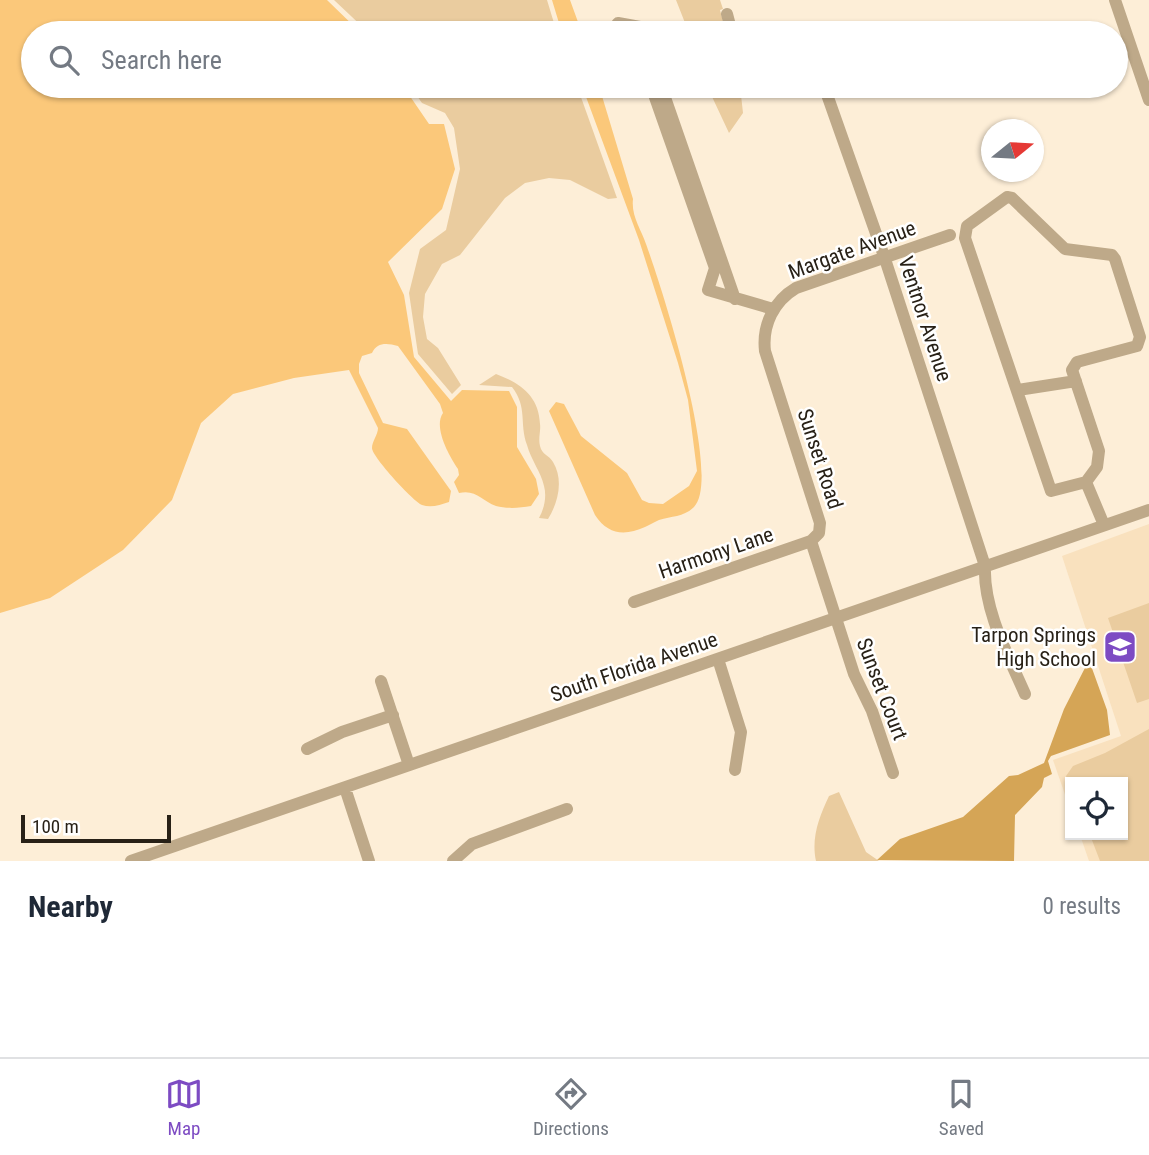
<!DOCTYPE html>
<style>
body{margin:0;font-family:"Roboto Condensed",sans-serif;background:#f2f2f3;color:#1f2937}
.controls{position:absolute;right:21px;bottom:21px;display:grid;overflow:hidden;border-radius:0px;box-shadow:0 2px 5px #0004}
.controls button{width:63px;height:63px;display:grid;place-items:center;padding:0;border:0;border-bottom:2px solid #e0e1e3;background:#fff;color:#1f2937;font:35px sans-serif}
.compass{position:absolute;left:981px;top:119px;width:63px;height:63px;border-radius:50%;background:#fff;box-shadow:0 2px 5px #0004;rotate:72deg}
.scale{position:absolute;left:21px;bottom:18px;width:150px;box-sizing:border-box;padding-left:7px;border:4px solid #282117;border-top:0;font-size:19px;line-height:24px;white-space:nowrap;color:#282117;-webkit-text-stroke:5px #fff;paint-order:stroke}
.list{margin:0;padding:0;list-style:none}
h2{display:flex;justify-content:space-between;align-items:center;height:91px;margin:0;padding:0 28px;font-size:30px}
h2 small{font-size:23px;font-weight:400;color:#747a83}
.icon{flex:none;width:38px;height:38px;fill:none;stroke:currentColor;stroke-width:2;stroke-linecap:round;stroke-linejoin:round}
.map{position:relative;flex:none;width:1149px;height:861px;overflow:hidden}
.search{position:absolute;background:#fff;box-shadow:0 2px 5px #0004;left:21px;right:21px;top:21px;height:77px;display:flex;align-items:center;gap:18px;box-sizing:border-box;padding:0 24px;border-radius:38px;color:#747a83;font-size:26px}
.sheet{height:196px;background:#fff}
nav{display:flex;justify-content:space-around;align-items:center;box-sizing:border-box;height:98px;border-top:2px solid #e0e1e3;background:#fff;font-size:19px;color:#747a83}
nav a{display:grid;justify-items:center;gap:4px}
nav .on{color:#7d4bc3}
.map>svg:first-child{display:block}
</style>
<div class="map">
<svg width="1149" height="861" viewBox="0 0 1149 861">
<rect width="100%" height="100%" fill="#fdeed7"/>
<!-- built -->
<path fill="#f9e1be" d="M 1149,524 L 1149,861 L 1089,861 L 1080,835 L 1123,835 L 1123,782 L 1070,782 L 1070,809 L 1053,760 L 1121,736 L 1062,556 Z"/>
<!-- green -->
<path fill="#eacc9f" d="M 334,0 L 547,0 L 557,33 L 369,33 Z
M 676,0 L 720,0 L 723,9 L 720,10 L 726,33 L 689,33 Z
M 410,86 L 577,86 L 617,198 L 608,199 L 570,180 L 549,178 L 525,183 L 505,198 L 460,255 L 442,264 L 425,294 L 423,317 L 427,339 L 438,348 L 461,385 L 452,394 L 418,354 L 409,293 L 420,249 L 446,230 L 460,169 L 454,128 L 445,113 L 422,103 Z
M 707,86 L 740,86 L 743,113 L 729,133 Z
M 496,374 C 520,383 539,396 540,424 C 541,431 538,438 540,446 C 542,455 549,455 553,462 C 564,480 558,503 548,519 L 539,518 C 544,509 547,497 544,486 C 541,472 531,460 527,445 C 519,423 528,408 512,387 L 479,385 Z
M 1149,603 L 1149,699 L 1137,703 L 1108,618 Z
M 1149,729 L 1149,861 L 1100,861 L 1090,835 L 1123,835 L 1123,782 L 1070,782 L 1070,786 L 1066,776 L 1073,766 L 1105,753 Z
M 839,792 L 866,852 L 879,861 L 816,861 C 811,838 819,817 829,796 Z"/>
<!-- forest -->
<path fill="#d5a556" d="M 1089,660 L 1107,710 L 1110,735 L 1051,756 L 1048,761 L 1052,774 L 1044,778 L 1042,787 L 1015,815 L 1014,861 L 877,860 L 900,839 L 963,817 L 1009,776 L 1018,775 L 1044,763 L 1064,709 Z"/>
<!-- water -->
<path fill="#fbc87a" d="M 0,0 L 327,0 L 361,33 L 33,33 L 33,86 L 403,86 L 429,124 L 444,124 L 455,169 L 442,209 L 388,262 L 404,295 L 414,357 L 451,401 L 462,390 L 509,391 L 517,407 L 517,447 L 536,479 L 539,494 L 531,506 C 520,508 507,509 496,506 C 482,501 476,489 459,493 L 454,482 L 459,475 L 458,469 C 449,456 433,427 443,413 L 440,404 L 398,346 C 387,343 377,342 372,353 L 362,356 L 359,364 L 359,373 L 383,423 L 407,429 L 451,491 L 449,502 C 440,505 431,508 422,505 C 414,502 372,457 372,448 C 372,441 378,435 378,428 L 349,370 L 294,378 L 233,394 L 201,423 L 172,500 L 123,550 L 50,598 L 0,613 Z
M 552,0 L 570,0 L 582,33 L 562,33 Z
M 582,86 L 599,86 L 633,199 C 631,216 641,229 646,244 C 661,285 723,477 694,507 C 684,517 672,516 659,520 C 654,522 650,525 645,527 C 625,536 608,535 595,515 L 549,411 L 556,402 L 564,404 L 581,436 L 627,473 L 642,500 L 649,503 L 663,504 L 689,486 L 697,471 L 688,400 L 678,363 L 639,240 Z"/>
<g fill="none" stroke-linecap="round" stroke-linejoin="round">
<!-- minor -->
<path stroke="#bea989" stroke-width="12" d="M 1115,0 L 1149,100
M 727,14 L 732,33
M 614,33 L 614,28 L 618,23 L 640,27 L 643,33
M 651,86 L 715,268 L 708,290 L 773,309
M 661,86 L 735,299
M 824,86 L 885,259 L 985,566 C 983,609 1008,655 1025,694
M 1018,390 L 1076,381
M 1086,482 L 1097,467 L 1099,451 L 1072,370 L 1077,362 L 1137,346 L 1140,337 L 1115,259 L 1112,255 L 1065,249 L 1012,198 L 1007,197 L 967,226 L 965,238 L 1051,491 L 1086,482 L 1104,525
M 634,602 L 811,541
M 718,659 L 741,732 L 735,770
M 381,681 L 409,765
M 307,749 L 342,732 L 393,715
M 893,773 L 872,711 L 854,674 L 811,541 L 819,533 L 820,523 L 765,351 C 762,325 774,301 796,288 L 950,235
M 345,788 L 369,861
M 131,861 L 1149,510
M 453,861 L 472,844 L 567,809"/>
</g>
<!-- icons -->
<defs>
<symbol id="school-square" viewBox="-11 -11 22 22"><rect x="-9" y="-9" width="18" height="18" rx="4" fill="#7d4bc3" stroke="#fff"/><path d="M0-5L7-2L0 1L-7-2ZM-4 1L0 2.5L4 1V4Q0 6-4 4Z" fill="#fff"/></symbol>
</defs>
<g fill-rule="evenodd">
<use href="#school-square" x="1101" y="628" width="38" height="38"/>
</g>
<g text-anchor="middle" stroke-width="5" stroke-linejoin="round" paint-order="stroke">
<!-- street labels -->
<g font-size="21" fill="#282117" stroke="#fff">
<text transform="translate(852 250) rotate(-20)" y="7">Margate Avenue</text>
<text transform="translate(925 319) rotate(72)" y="7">Ventnor Avenue</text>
<text transform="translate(820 459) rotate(72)" y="7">Sunset Road</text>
<text transform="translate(716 553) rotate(-19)" y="7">Harmony Lane</text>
<text transform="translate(634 667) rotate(-19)" y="7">South Florida Avenue</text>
<text transform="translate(882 689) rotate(69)" y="7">Sunset Court</text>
</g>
<!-- poi labels -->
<g font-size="21" fill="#282117" stroke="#fff" text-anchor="end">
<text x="1096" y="642">Tarpon Springs<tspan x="1096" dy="24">High School</tspan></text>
</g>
</g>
</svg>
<div class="controls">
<button><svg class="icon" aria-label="locate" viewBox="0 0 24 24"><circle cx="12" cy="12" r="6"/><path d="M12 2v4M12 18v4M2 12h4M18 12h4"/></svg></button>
</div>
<svg class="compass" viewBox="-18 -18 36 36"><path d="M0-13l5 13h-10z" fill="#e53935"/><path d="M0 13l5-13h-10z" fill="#747a83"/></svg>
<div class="scale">100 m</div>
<div class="search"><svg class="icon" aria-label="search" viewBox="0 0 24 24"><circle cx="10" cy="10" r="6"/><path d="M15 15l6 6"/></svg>Search here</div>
</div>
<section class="sheet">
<h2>Nearby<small>0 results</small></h2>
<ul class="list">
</ul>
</section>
<nav>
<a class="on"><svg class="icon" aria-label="map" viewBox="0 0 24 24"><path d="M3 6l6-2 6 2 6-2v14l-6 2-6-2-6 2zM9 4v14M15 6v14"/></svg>Map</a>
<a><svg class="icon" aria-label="directions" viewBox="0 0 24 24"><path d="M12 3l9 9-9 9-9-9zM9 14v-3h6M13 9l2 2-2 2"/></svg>Directions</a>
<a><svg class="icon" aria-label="saved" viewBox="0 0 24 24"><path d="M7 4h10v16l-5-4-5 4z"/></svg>Saved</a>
</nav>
